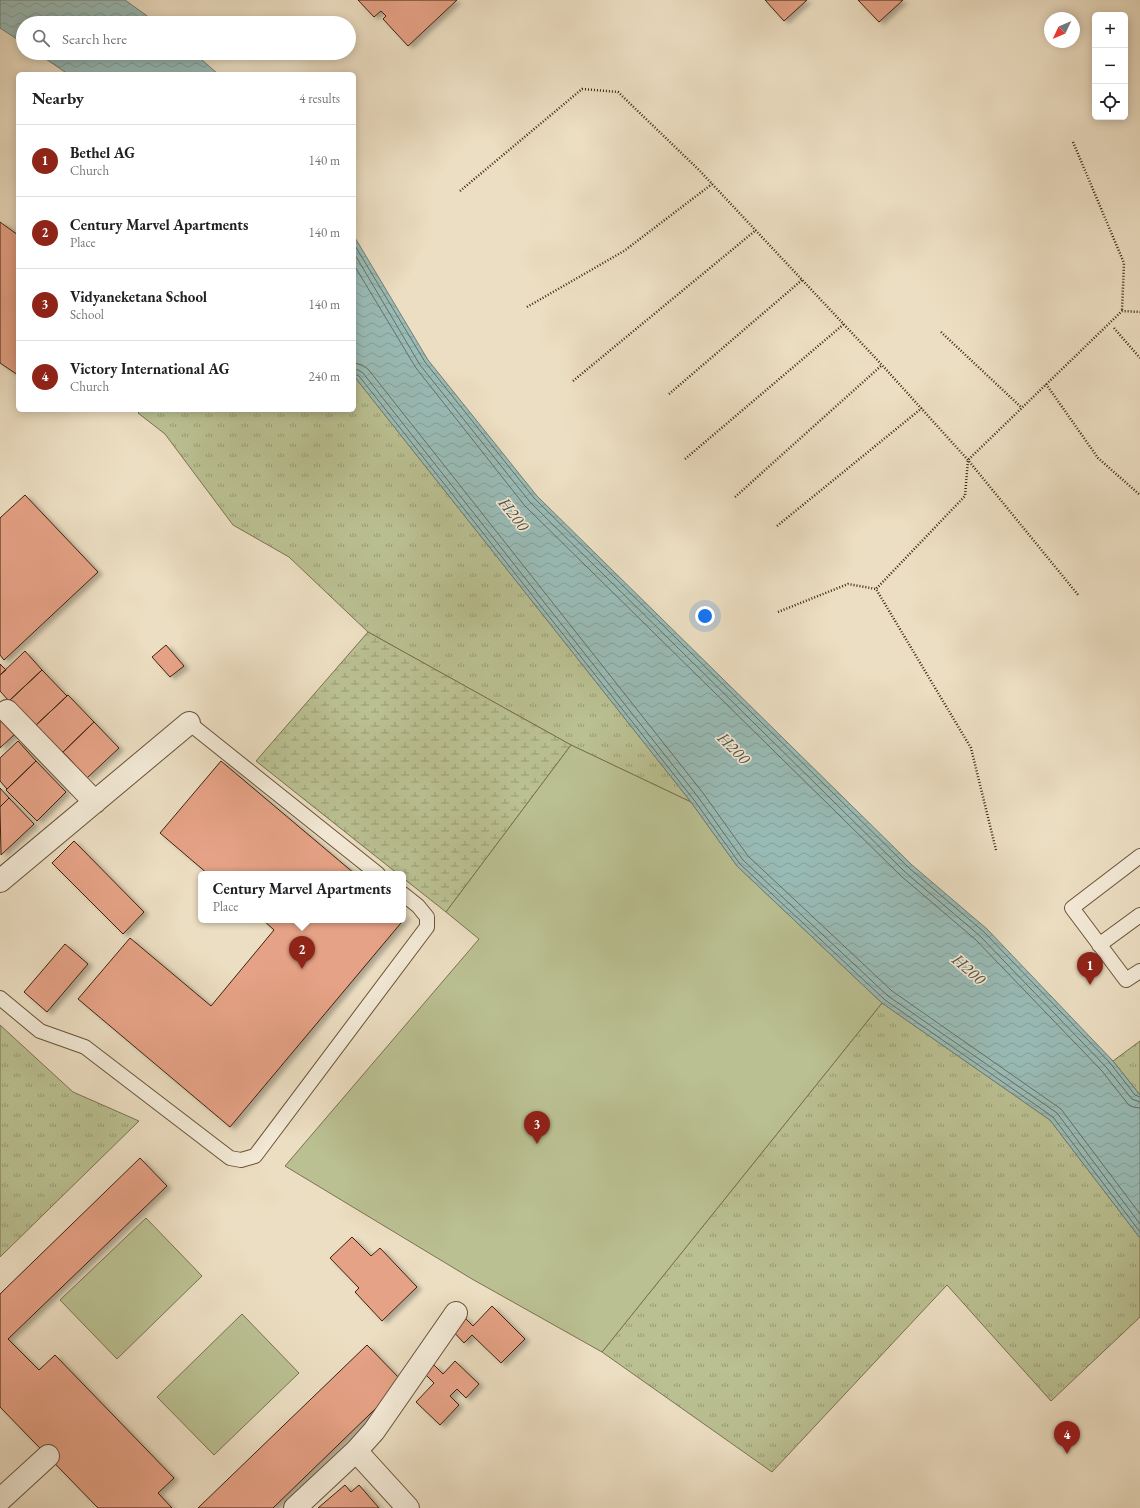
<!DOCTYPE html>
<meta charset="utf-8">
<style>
body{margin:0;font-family:"EB Garamond",serif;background:#f2f2f2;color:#202124}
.controls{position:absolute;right:12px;top:12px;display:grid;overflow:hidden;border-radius:6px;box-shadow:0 2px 10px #0003}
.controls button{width:36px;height:36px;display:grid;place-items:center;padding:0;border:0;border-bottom:1px solid #e0e0e0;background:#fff;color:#202124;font:20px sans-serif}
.compass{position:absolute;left:1044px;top:12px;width:36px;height:36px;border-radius:50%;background:#fff;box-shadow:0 2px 10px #0003;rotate:226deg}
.you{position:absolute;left:705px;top:616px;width:14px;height:14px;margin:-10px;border:3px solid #fff;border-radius:50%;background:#1a73e8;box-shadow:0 0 0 6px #1a73e833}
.badge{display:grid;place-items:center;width:26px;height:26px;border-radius:50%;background:#8f2418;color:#fff;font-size:13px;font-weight:700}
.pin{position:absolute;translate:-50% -33px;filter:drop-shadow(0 1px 2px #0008)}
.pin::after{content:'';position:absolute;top:21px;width:14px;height:12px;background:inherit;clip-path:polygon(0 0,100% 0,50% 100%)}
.popup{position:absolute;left:198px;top:871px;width:208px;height:52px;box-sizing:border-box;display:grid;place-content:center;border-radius:6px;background:#fff;filter:drop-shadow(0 1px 3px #0005);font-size:13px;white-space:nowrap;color:#757577}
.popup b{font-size:15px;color:#202124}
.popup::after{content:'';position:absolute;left:50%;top:100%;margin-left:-8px;border:8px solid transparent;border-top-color:#fff}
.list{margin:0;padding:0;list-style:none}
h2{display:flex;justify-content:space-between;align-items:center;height:52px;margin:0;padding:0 16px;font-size:17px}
h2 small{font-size:13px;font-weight:400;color:#757577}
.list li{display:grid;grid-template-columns:26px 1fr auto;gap:12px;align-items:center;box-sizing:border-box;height:72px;padding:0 16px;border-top:1px solid #e0e0e0}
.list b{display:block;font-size:15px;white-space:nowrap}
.list p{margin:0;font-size:13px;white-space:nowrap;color:#757577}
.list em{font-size:13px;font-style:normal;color:#757577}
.icon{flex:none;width:22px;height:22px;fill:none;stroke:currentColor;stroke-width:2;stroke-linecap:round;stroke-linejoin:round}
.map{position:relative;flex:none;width:1140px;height:1508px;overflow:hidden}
.search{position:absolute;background:#fff;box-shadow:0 2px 10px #0003;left:16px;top:16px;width:340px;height:44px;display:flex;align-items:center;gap:10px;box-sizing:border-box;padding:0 14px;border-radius:22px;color:#757577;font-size:15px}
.panel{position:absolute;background:#fff;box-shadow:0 2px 10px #0003;left:16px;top:72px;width:340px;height:340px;border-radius:6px}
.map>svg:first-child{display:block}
</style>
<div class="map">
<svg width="1140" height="1508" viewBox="0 0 1140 1508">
<defs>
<pattern id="grass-tufts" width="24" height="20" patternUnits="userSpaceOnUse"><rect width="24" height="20" fill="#bac092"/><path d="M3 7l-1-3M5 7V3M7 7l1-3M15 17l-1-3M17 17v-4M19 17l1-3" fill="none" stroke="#989c76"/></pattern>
<pattern id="wetland-marsh" width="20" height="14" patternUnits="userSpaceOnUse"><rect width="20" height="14" fill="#bac092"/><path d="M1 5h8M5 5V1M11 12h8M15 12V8" fill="none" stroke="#989c76"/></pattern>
<pattern id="water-waves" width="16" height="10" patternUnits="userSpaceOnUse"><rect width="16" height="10" fill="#99bcb7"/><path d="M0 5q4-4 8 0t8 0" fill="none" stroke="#85a19c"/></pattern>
<filter id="shadow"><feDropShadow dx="4.5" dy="2.5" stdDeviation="2" flood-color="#0004"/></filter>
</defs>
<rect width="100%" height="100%" fill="#ecdec2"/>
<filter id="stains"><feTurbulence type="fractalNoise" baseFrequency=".005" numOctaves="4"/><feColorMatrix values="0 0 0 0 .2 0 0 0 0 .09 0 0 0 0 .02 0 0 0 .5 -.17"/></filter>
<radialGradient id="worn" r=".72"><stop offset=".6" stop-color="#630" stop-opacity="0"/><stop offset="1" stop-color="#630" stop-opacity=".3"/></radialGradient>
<!-- grass -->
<path fill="url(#grass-tufts)" stroke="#7b724f" d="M 354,376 L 691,802 L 571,745 L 368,632 L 289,557 L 233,525 L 165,434 L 138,413 L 141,410 L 354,410 Z
M 882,1003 L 1050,1120 L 1140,1238 L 1140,1317 L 1051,1401 L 947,1285 L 772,1472 L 602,1352 Z
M 0,1025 L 73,1092 L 139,1121 L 0,1257 Z
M 1140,1041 L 1140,1095 L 1113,1061 Z"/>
<!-- wetland -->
<path fill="url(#wetland-marsh)" stroke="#7b724f" d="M 368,632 L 571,745 L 446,912 L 403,878 L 403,874 L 398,874 L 256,761 Z"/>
<!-- green -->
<path fill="#bac092" stroke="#7b724f" d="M 571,745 L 691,802 L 737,866 L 882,1003 L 602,1352 L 472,1279 L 285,1166 L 479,939 L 446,912 Z
M 146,1218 L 202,1276 L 117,1359 L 60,1300 Z
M 242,1314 L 299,1373 L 214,1455 L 157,1397 Z"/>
<!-- water -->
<path fill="url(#water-waves)" stroke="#747f73" d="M 0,0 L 125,0 L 157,23 L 23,23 L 23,43 L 0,28 Z
M 37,53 L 194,53 L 218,74 L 68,74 Z
M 354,236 L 428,360 L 537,496 L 912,865 L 987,929 L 1113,1061 L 1140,1095 L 1140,1238 L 1050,1120 L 882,1003 L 737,866 L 691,802 L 354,376 Z"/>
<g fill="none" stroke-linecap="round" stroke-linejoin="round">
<!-- shore -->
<path stroke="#6a7062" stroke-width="1" d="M 354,244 L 425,362 L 534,498 L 909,868 L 984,932 L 1110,1063 L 1135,1095 L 1140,1097
M 354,253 L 420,365 L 530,502 L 905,872 L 980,936 L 1106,1067 L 1132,1099 L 1140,1102
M 354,265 L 416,368 L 525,506 L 901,876 L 976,940 L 1102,1071 L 1128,1104 L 1133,1107 L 1140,1108
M 354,363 L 362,365 L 368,369 L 703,793 L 748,856 L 892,991 L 1061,1109 L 1140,1214
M 354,369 L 358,370 L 363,373 L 698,797 L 743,860 L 888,996 L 1057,1113 L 1140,1224
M 354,374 L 359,376 L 694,800 L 740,864 L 885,1000 L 1053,1117 L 1140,1232"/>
</g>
<!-- building -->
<path fill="#e6a286" stroke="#3c230c" filter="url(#shadow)" d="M 358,0 L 457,0 L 408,46 L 383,19 L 386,16 L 381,11 L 374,17 Z
M 765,0 L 807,0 L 784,21 Z
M 858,0 L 903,0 L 879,22 Z
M 0,222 L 18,235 L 18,375 L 0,363 Z
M 25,495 L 98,572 L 4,660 L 0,655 L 0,518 Z
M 166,645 L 184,666 L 170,677 L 152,657 Z
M 25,651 L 42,670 L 9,701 L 0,691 L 0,675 Z
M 0,664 L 6,670 L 0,675 Z
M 42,670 L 67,696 L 35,726 L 10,700 Z
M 68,695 L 94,722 L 61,754 L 35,726 Z
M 0,717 L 16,733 L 0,748 Z
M 94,722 L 119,748 L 87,778 L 63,752 Z
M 18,741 L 36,761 L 7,789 L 0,781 L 0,758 Z
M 36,761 L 66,792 L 37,821 L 6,790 Z
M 221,761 L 355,874 L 208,874 L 160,833 Z
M 0,788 L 9,798 L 0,807 Z
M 9,798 L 34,824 L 1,855 L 0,807 Z
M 74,841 L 144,912 L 123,934 L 52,863 Z
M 403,914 L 406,917 L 230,1127 L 78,999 L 130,938 L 211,1006 L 274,930 L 263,920 L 403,920 Z
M 65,944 L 88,964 L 47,1012 L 24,992 Z
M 140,1158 L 167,1186 L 8,1339 L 39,1370 L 55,1355 L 174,1478 L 158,1493 L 172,1508 L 98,1508 L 0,1407 L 0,1294 Z
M 352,1237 L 371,1256 L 380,1248 L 417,1287 L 382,1321 L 355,1292 L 359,1288 L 330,1258 Z
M 492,1306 L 525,1339 L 501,1363 L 472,1335 L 464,1343 L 451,1329 L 463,1316 L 473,1326 Z
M 367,1345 L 403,1382 L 273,1508 L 198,1508 Z
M 455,1361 L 479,1384 L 466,1398 L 457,1389 L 450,1396 L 459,1405 L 440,1425 L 416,1402 L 434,1383 L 425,1374 L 434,1365 L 443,1374 Z
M 345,1485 L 351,1492 L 359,1485 L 379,1508 L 318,1508 Z"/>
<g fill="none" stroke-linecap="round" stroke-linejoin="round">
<defs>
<path id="service" d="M 189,723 L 378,874
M 1140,856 L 1072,908 L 1126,980 L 1140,971
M 1099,945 L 1140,915
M 0,998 L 40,1031 L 85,1047 L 230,1158 L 241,1160 L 255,1156 L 427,927 L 427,917 L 418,906 L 403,894"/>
<path id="minor" d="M 7,711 L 95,802
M 0,881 L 189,723
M 356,1451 L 408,1508
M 0,1500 L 48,1456
M 295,1508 L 356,1451 L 374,1431 L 456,1313"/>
</defs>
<!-- service casing -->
<use href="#service" stroke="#68523a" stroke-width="16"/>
<!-- minor casing -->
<use href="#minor" stroke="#68523a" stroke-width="24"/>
<!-- path -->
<path stroke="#3c230c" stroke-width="2.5" stroke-dasharray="1 2" stroke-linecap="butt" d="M 1073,142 L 1124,263 L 1122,311
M 460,191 L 582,89 L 618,92 L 699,170 L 882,365 L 968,460 L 1079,596
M 527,307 L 624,251 L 712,184
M 1114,328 L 1140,358
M 941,332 L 1022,408
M 573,381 L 756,230
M 1046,384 L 1098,458 L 1140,495
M 669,394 L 802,280
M 685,459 L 844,324
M 735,497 L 882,365
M 777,526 L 922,408
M 778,612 L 848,584 L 876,589
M 996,850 L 971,748 L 876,589 L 965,496 L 968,460 L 1122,311 L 1140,312"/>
<!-- service -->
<use href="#service" stroke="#f3ead7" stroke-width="14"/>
<!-- minor -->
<use href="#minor" stroke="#f3ead7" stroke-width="22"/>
</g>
<g text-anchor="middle" stroke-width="3.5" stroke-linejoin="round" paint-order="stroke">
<!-- water labels -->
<g font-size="17" font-style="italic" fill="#58513f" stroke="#f3ead7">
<text transform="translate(514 514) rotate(52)" y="6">H200</text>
<text transform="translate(734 748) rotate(45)" y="6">H200</text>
<text transform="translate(969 969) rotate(41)" y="6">H200</text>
</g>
</g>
<rect width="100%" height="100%" filter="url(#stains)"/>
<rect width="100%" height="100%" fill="url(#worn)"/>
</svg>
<div class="controls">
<button>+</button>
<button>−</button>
<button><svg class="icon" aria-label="locate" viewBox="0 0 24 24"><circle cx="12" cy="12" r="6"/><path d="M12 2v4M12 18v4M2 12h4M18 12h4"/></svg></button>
</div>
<svg class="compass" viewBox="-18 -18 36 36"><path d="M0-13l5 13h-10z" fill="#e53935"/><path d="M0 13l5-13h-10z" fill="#757577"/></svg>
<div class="you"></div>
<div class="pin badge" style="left:1090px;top:985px">1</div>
<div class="pin badge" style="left:302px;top:969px">2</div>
<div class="popup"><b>Century Marvel Apartments</b>Place</div>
<div class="pin badge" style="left:537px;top:1144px">3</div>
<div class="pin badge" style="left:1067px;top:1454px">4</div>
<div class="search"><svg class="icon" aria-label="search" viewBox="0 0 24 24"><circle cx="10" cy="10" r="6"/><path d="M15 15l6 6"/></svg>Search here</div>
<section class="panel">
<h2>Nearby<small>4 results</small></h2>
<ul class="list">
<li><span class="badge">1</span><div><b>Bethel AG</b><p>Church</p></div><em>140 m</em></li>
<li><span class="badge">2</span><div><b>Century Marvel Apartments</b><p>Place</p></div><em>140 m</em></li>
<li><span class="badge">3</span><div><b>Vidyaneketana School</b><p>School</p></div><em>140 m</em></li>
<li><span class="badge">4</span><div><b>Victory International AG</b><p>Church</p></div><em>240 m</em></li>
</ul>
</section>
</div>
